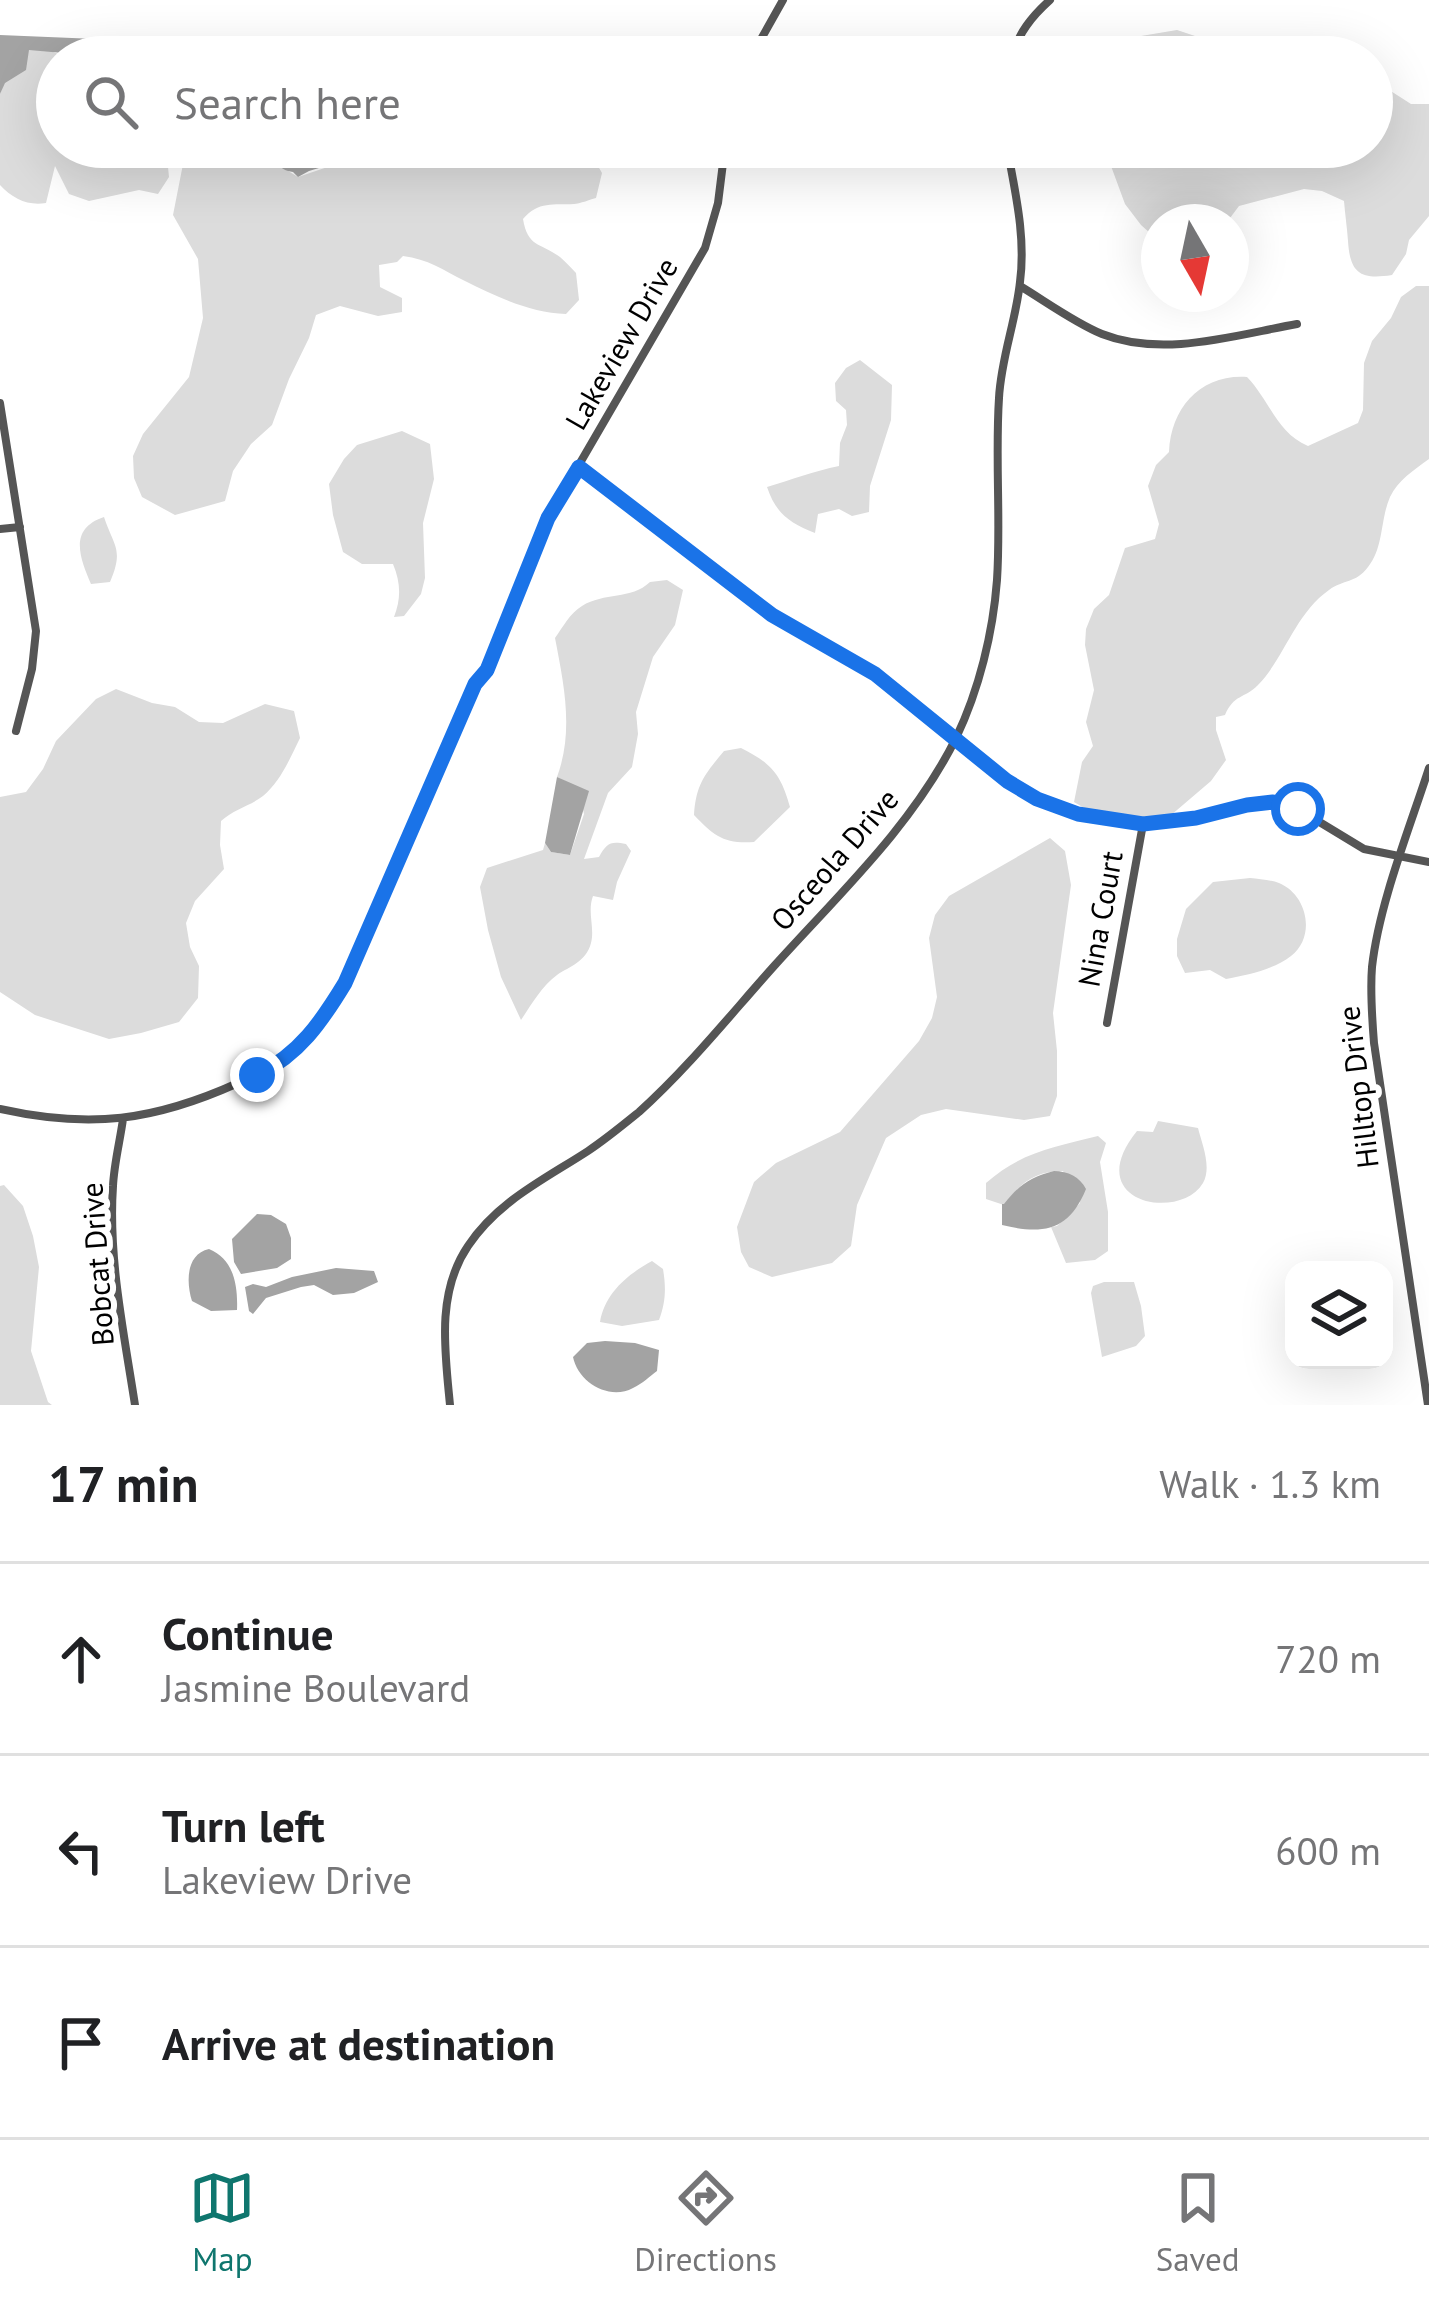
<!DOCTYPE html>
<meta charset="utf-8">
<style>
body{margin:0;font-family:"PT Sans",sans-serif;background:#f2f2f2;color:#202124}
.controls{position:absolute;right:36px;bottom:36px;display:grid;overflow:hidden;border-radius:24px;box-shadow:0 12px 48px #0002}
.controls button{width:108px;height:108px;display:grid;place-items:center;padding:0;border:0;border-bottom:3px solid #e0e0e0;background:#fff;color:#202124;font:60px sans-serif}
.compass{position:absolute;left:1141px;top:204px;width:108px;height:108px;border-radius:50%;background:#fff;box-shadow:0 12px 48px #0002;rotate:171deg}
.stop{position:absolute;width:36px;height:36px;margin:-27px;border:9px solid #1a73e8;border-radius:50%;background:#fff}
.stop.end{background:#1a73e8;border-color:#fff;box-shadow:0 3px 12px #0008}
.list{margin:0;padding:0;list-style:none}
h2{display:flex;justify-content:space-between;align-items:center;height:156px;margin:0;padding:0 48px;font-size:51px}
h2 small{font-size:39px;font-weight:400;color:#757577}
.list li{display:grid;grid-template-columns:78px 1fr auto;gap:36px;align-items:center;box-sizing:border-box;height:192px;padding:0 48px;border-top:3px solid #e0e0e0}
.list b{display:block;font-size:45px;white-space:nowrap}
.list p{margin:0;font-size:39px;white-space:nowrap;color:#757577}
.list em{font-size:39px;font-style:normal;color:#757577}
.icon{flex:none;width:66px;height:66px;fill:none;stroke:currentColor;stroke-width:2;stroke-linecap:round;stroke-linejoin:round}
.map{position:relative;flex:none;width:1429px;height:1405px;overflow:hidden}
.search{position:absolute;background:#fff;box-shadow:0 12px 48px #0002;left:36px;right:36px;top:36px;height:132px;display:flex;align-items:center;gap:30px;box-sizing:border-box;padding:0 42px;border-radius:66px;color:#757577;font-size:45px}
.sheet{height:732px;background:#fff}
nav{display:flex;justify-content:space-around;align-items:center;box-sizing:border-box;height:168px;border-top:3px solid #e0e0e0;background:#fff;font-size:33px;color:#757577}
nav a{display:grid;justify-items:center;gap:6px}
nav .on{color:#0f766e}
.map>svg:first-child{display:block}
</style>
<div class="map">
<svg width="1429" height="1405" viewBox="0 0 1429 1405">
<rect width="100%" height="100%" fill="#fff"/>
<!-- green -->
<path fill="#dcdcdc" d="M 1177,30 L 1201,38 L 1229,57 L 1122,57 L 1135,37 Z
M 45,49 L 61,55 L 88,56 L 57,57 L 57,70 L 53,71 L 50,129 L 57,138 L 57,147 L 64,147 L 69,152 L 139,159 L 146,147 L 166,147 L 169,177 L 158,194 L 139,190 L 89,201 L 69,194 L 55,166 L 46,203 C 28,206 13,199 0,185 L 0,94 L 4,83 L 28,50 Z
M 1372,79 L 1411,104 L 1429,104 L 1429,216 L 1409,240 L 1406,254 L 1392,275 C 1360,280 1350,273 1348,241 C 1347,227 1345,214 1344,201 L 1322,191 L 1304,189 L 1239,206 L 1227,222 L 1159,222 L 1159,241 L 1141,225 L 1125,204 L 1104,147 L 1372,147 Z
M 184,147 L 271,147 L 280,166 L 298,177 L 372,152 L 375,147 L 587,147 L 602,173 L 596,198 C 592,199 579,204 574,204 C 554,205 538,201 523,219 C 528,248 540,242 560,257 C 566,262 571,268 576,273 L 579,300 L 566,314 C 531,313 497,297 465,281 C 443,270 428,259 403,256 L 397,262 L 379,265 L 380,287 L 402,298 L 402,312 L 378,316 L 340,306 L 316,315 L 309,338 L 289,379 L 272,425 L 251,444 L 233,471 L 225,501 L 175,515 L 142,497 L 134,478 L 133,456 L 143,434 L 189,377 L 203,318 L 198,259 L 173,215 L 185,154 Z
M 1416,286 L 1429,286 L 1429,459 C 1414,470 1398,480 1390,497 C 1380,520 1384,547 1368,567 C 1355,584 1344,579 1329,590 C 1295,614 1285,657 1258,685 C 1244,699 1234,694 1225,715 L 1216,717 L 1216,730 L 1226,760 L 1211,781 L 1170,816 L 1142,819 L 1115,816 L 1091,812 L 1074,802 L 1082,762 L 1093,746 L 1086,722 L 1094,690 L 1085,645 L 1086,629 L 1094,609 L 1109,595 L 1125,548 L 1155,539 L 1159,524 L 1148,486 L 1156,465 L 1169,452 C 1171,407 1201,374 1247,377 C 1270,401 1277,433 1308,446 L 1358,423 L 1363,410 L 1364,363 L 1372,341 L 1391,318 L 1401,297 Z
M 860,360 L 892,385 L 891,420 L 870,486 L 869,512 L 852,516 L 839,509 L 818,514 L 815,533 C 790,523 776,514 767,487 C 791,480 814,471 839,466 L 840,443 L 847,425 L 846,410 L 836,401 L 835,383 L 846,368 Z
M 402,431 L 430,444 L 434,479 L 423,523 L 425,578 L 421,594 L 404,616 L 394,617 C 401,599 401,583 393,564 L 362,564 L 343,552 L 333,515 L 329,484 L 344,459 L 357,445 Z
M 104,517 C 114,547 124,549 110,582 L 91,584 C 80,558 68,529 104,517 Z
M 667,580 L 683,590 L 675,625 L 653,657 L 636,712 L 638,734 L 632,767 L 608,793 L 584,859 L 599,857 C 607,843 610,841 626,844 L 631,851 L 617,882 L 613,900 L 593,896 C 587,912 595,927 591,943 C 586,962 570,966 557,975 C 542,986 531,1005 521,1020 L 501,977 L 488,930 L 480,887 L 487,868 L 543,850 L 545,843 L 551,852 L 570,855 L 584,814 L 578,788 L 557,777 C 574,731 564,685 555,638 C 563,627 570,613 582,606 C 604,592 631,600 650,582 Z
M 116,689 L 152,703 L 175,707 L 199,722 L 223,723 L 265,704 L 294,711 L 300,738 C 290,758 281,781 263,796 C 250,806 234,809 221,821 L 220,845 L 224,869 L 195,901 L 186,923 L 190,947 L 199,966 L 198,998 L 179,1022 L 141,1033 L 109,1039 L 35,1015 L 0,992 L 0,797 L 26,792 L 43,769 L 56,741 L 96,699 Z
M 741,748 C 771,763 781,774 790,807 L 754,842 C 724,844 714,836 694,815 C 696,784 705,774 724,751 Z
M 1050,838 L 1065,851 L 1071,885 L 1053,1013 L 1057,1051 L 1057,1096 L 1050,1116 L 1024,1120 L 946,1109 L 921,1115 L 886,1138 L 857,1205 L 851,1246 L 832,1263 L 772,1277 L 749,1267 L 741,1252 L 737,1227 L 754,1182 L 776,1163 L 840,1132 L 919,1041 L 932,1018 L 937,997 L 929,938 L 935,915 L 949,896 Z
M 1250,878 C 1259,879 1271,880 1279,883 C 1308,895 1316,937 1291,956 C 1273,970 1247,975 1226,979 L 1210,970 L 1185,973 L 1177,956 L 1177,939 L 1186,909 L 1213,882 Z
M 1158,1121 L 1198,1128 C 1202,1144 1212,1167 1203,1183 C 1180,1222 1079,1203 1137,1131 L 1153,1132 Z
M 1098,1136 L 1106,1143 L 1100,1162 L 1108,1212 L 1108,1251 L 1095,1260 L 1066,1263 L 1051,1227 L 1057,1226 L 1080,1203 L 1063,1171 C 1035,1171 1020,1183 1004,1205 L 986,1199 L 986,1183 C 1021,1152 1054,1147 1098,1136 Z
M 4,1185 L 23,1206 L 33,1236 L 39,1267 L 31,1351 L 48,1402 L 52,1405 L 0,1405 L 0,1186 Z
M 652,1261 L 663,1269 C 666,1287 666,1302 659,1320 L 622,1326 L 600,1322 C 605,1293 628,1274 652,1261 Z
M 1104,1282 L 1134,1282 L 1141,1306 L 1145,1336 L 1136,1346 L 1102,1357 L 1091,1293 L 1093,1286 Z"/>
<!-- water -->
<path fill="#a3a3a3" d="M 0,35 L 96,39 L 108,57 L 29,50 L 26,70 L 5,83 L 0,94 Z
M 271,147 L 375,147 L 372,152 L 309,171 L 298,177 L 293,172 C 278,170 276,161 271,147 Z
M 557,777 L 589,791 L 570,855 L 551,852 L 545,843 Z
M 1054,1171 C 1068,1171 1080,1177 1086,1189 C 1069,1231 1043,1235 1002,1225 L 1002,1204 L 1004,1204 C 1019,1185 1030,1177 1054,1171 Z
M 257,1214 L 271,1215 L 286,1224 L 291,1238 L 291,1259 L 277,1268 L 241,1274 L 234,1262 L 232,1239 Z
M 209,1249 C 234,1259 238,1286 237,1310 L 211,1311 L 192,1301 C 186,1282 186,1254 209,1249 Z
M 336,1268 L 374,1271 L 378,1282 L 354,1293 L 333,1295 L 314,1285 L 301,1287 L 266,1298 L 253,1314 L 249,1311 L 245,1287 L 253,1284 L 266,1287 L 292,1277 Z
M 605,1341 L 635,1343 L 659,1350 L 657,1371 C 650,1376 642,1384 633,1388 C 609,1401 578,1382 573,1357 L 587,1343 Z"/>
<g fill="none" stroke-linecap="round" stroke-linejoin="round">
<!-- minor -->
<path stroke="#555" stroke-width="8" d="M 751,57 L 783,0
M 1011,57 C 1019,33 1031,17 1050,0
M 1020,286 C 1045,301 1075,323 1102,334 C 1163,358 1235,335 1297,324
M 0,403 L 36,631 L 32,669 L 16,731
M 579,467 L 772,615 L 875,674 L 1007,781 L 1037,798 L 1079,814 L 1143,824 L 1196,818 L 1247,805 L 1273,803 L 1298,809 L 1364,849 L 1429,862
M 0,529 L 20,527
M 1107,1023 L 1143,824
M 0,1109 C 90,1129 154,1121 238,1083 C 261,1073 283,1062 302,1044 C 320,1026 332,1005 345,983 L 475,684 L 487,670 L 548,518 L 705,248 L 718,203 L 725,147
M 123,1119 C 120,1141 114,1164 113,1186 C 108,1258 124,1333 135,1405
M 450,1405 C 445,1352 436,1293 468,1246 C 498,1201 545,1179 588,1151 C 606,1139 623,1125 639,1112 C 688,1068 731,1014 775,965 C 839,894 913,825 956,738 C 979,690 993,633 997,580 C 1001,520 995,459 999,398 C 1001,358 1016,321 1020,282 C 1026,236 1015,192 1007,147
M 1428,1405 L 1374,1043 C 1372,1018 1370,992 1372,967 C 1379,904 1409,830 1429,768"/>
</g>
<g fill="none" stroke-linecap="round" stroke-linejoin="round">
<!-- route -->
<path stroke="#1a73e8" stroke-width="15" d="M 257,1075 C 299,1055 322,1021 345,983 L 475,684 L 487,670 L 548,518 L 579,467 L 772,615 L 875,674 L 1007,781 L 1037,799 L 1078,814 L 1143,824 L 1196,818 L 1247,805 L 1273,802 L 1298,809"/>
</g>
<g text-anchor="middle" stroke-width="12" stroke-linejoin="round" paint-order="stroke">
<!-- street labels -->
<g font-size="30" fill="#000" stroke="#fff">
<text transform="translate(622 344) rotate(-60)" y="10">Lakeview Drive</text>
<text transform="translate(835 860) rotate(-49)" y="10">Osceola Drive</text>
<text transform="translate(1101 919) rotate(-80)" y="10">Nina Court</text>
<text transform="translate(1359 1087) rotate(-97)" y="10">Hilltop Drive</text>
<text transform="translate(98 1264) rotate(-94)" y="10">Bobcat Drive</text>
</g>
</g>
</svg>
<div class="controls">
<button><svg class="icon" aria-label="layers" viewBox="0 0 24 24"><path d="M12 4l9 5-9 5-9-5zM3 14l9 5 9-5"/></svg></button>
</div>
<svg class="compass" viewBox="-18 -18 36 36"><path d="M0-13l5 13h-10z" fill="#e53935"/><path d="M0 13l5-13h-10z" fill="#757577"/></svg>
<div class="stop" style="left:1298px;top:809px"></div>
<div class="stop end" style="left:257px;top:1075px"></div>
<div class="search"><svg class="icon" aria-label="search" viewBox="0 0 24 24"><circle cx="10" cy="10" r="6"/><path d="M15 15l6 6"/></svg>Search here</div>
</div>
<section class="sheet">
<h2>17 min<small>Walk · 1.3 km</small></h2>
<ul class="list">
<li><svg class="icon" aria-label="ahead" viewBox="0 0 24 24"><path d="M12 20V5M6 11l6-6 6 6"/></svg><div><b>Continue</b><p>Jasmine Boulevard</p></div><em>720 m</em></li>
<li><svg class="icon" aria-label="left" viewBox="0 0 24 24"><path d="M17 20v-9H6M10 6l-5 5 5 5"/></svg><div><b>Turn left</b><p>Lakeview Drive</p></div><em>600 m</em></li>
<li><svg class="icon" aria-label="arrive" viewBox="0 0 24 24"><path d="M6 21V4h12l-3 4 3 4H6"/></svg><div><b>Arrive at destination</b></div></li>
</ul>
</section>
<nav>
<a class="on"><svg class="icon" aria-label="map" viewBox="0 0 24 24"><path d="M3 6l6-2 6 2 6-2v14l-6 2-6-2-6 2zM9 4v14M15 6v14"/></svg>Map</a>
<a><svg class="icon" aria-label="directions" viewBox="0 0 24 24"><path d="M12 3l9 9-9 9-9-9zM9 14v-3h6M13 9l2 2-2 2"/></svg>Directions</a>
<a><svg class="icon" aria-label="saved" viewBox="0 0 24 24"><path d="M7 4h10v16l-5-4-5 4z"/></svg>Saved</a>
</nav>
